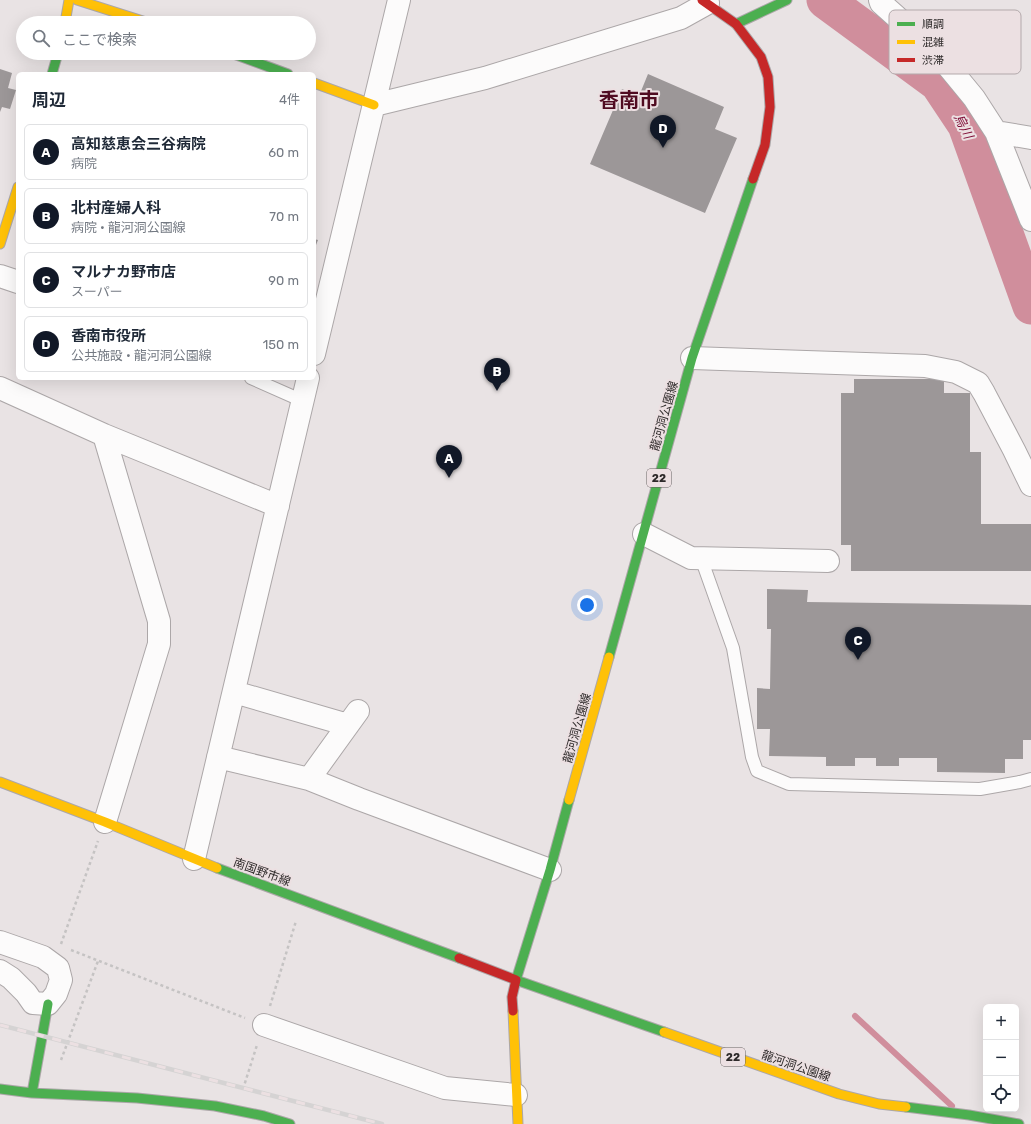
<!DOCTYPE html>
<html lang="ja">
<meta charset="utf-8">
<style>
body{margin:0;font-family:Rubik,"Noto Sans JP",sans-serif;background:#f2f2f3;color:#1f2937}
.controls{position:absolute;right:12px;bottom:12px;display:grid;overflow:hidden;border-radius:6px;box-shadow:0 4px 16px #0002}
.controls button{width:36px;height:36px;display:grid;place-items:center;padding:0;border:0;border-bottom:1px solid #e0e1e3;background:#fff;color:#1f2937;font:20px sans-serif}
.you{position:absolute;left:587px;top:605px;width:14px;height:14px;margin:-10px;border:3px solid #fff;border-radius:50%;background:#1a73e8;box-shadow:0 0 0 6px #1a73e833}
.badge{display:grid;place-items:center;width:26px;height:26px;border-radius:50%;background:#111827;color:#fff;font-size:13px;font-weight:700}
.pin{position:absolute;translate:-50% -33px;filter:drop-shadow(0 1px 2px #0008)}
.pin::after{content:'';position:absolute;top:21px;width:14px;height:12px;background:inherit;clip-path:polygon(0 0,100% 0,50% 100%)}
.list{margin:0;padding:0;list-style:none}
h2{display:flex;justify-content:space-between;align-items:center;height:52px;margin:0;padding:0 16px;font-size:17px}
h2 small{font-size:13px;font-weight:400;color:#747a83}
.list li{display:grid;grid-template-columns:26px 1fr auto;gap:12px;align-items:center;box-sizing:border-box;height:56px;margin:0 8px 8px;padding:0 8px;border:1px solid #e0e1e3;border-radius:6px}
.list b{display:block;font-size:15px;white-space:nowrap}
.list p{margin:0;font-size:13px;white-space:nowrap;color:#747a83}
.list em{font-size:13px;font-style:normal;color:#747a83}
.icon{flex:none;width:22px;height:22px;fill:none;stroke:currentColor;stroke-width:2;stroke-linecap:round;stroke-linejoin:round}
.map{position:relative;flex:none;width:1031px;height:1124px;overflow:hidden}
.search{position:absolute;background:#fff;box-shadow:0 4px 16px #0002;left:16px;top:16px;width:300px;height:44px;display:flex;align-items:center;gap:10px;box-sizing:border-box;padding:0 14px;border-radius:22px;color:#747a83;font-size:15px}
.panel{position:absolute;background:#fff;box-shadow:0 4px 16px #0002;left:16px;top:72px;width:300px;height:308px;border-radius:6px}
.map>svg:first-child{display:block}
</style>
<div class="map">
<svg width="1031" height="1124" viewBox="0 0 1031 1124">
<rect width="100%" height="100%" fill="#e9e3e4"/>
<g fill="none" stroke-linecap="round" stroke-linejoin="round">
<!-- stream -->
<path stroke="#d08e9c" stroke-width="6" d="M 855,1016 L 952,1106"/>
<!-- river -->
<path stroke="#d08e9c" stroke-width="37" d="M 825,0 L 938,83 L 966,125 L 1031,306"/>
</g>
<!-- building -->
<path fill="#9c9798" d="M 0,69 L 12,73 L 8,88 L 16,90 L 10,109 L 2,107 L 0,112 Z
M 648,74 L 724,107 L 715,129 L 737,138 L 705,213 L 590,164 L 622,89 L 639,96 Z
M 314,239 L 318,240 L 314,250 Z
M 854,379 L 944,379 L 944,393 L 970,393 L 970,452 L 981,452 L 981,524 L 1031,524 L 1031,571 L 851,571 L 851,545 L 841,545 L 841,393 L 854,393 Z
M 767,589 L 808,590 L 807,602 L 1031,605 L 1031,740 L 1023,740 L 1023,759 L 1005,759 L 1005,773 L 937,772 L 937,758 L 899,758 L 899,766 L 876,766 L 876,758 L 855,758 L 855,766 L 826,766 L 826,757 L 769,756 L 770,729 L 757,729 L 757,688 L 770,689 L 771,629 L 767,629 Z"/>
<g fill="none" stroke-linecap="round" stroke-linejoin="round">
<defs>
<path id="lane" d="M 251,378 L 303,401
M 701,558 L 733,648 L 752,757 L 757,771 L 789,784 L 980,789 L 1020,782 L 1031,779"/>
<path id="street" d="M 880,0 L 881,3 L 937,53 L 974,98 L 996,132 L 1031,220
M 374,105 L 485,78 L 681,18 L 708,3
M 996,132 L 1031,138
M 0,276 L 18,282
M 314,354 L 399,0
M 692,358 L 925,366 L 956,372 L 978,383 L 984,393 L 1014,450 L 1031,485
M 0,388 L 104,435 L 278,506
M 104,435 L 159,621 L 159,644 L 105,822
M 644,534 L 691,558 L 828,561
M 234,692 L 348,725
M 218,757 L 309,779 L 358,711
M 309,779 L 359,799 L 550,870
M 194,859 L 308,378
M 0,942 L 43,957 L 58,968 L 61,980 L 56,994 L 48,1004 L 33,1003 L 26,993 L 11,978 L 0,971
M 264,1025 L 445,1088 L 516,1095"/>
<path id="fast" d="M 736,24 L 787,0
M 231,53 L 288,74
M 52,74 L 58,53
M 609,657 L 692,358 L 753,179
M 569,800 L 550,870 L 516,980 L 664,1032
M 217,868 L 459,958
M 0,1089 L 32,1093 L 137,1098 L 215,1106 L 264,1116 L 290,1124
M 32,1093 L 48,1004
M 906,1107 L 969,1115 L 1019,1124"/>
<path id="slow" d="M 77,0 L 149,23
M 65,23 L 69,0
M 314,83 L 374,105
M 0,244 L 18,187
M 0,782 L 105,822 L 217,868
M 569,800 L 609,657
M 513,1011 L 518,1124
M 664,1032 L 839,1094 L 879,1104 L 906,1107"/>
<path id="jam" d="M 702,0 L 736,24 L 761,57 L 768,77 L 770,107 L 765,145 L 753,179
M 459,958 L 516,980 L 512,997 L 513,1011"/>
</defs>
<!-- lane casing -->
<use href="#lane" stroke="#aca7a8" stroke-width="14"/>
<!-- street casing -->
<use href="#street" stroke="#aca7a8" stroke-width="24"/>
<!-- fast casing -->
<use href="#fast" stroke="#aca7a8" stroke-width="11"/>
<!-- slow casing -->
<use href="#slow" stroke="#aca7a8" stroke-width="11"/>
<!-- jam casing -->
<use href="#jam" stroke="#aca7a8" stroke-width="11"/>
<!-- path -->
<path stroke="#c5c3c3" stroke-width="2.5" stroke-dasharray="3 3" stroke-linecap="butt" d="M 61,944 L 98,841
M 71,950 L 245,1018
M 270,1006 L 296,921
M 61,1060 L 98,961
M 243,1089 L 257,1045"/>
<!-- lane -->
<use href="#lane" stroke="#fcfbfb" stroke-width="12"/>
<!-- street -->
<use href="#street" stroke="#fcfbfb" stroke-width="22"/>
<!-- fast -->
<use href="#fast" stroke="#4caf50" stroke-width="9"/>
<!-- slow -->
<use href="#slow" stroke="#ffc107" stroke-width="9"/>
<!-- jam -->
<use href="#jam" stroke="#c62828" stroke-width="9"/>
<defs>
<path id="rail" d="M 0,1025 L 382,1124"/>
</defs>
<!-- rail casing -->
<use href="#rail" stroke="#d5d3d3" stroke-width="4.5"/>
<!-- rail -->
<use href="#rail" stroke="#ece0e2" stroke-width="3" stroke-dasharray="9" stroke-linecap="butt"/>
</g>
<g text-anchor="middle" stroke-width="4" stroke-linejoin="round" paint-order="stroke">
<!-- shield labels -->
<g fill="#ece0e2" stroke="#676161" stroke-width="1">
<rect x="647" y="469" width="24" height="18" rx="3"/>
<rect x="721" y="1048" width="24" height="18" rx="3"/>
</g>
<g font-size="11" font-weight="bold" fill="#2e2a2a">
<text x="659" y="482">22</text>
<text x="733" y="1061">22</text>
</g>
<!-- street labels -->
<g font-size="12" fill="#2e2a2a" stroke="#ece0e2">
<text transform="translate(664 416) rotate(-74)" y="4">龍河洞公園線</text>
<text transform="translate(577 728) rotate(-74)" y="4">龍河洞公園線</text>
<text transform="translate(262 872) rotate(20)" y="4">南国野市線</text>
<text transform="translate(796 1066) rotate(19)" y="4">龍河洞公園線</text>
</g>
<!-- water labels -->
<g font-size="13" font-style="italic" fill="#7e0934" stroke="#ece0e2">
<text transform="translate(964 126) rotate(63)" y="5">烏川</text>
</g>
<!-- town labels -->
<g font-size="20" font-weight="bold" fill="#500b21" stroke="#ece0e2">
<text x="629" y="107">香南市</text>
</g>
</g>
<!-- legend -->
<rect x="889" y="10" width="132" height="64" rx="6" fill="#ece0e2" stroke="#b3a9ab" stroke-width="1"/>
<rect x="897" y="22" width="18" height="4" fill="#4caf50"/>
<rect x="897" y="40" width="18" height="4" fill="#ffc107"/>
<rect x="897" y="58" width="18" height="4" fill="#c62828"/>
<g font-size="11" fill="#2e2a2a">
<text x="922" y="28">順調</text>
<text x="922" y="46">混雑</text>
<text x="922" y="64">渋滞</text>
</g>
</svg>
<div class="controls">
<button>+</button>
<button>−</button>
<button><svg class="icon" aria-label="locate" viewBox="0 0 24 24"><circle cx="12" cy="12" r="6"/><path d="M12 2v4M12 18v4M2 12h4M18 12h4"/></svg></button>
</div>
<div class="you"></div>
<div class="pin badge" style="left:449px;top:478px">A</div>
<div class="pin badge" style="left:497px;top:391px">B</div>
<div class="pin badge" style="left:858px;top:660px">C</div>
<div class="pin badge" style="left:663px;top:148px">D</div>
<div class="search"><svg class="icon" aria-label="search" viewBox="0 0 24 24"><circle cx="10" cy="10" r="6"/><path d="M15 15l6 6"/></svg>ここで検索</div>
<section class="panel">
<h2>周辺<small>4件</small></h2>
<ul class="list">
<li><span class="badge">A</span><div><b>高知慈恵会三谷病院</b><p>病院</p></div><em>60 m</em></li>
<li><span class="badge">B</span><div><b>北村産婦人科</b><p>病院 · 龍河洞公園線</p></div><em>70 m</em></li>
<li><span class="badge">C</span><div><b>マルナカ野市店</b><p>スーパー</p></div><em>90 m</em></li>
<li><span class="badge">D</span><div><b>香南市役所</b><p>公共施設 · 龍河洞公園線</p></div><em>150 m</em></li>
</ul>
</section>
</div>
